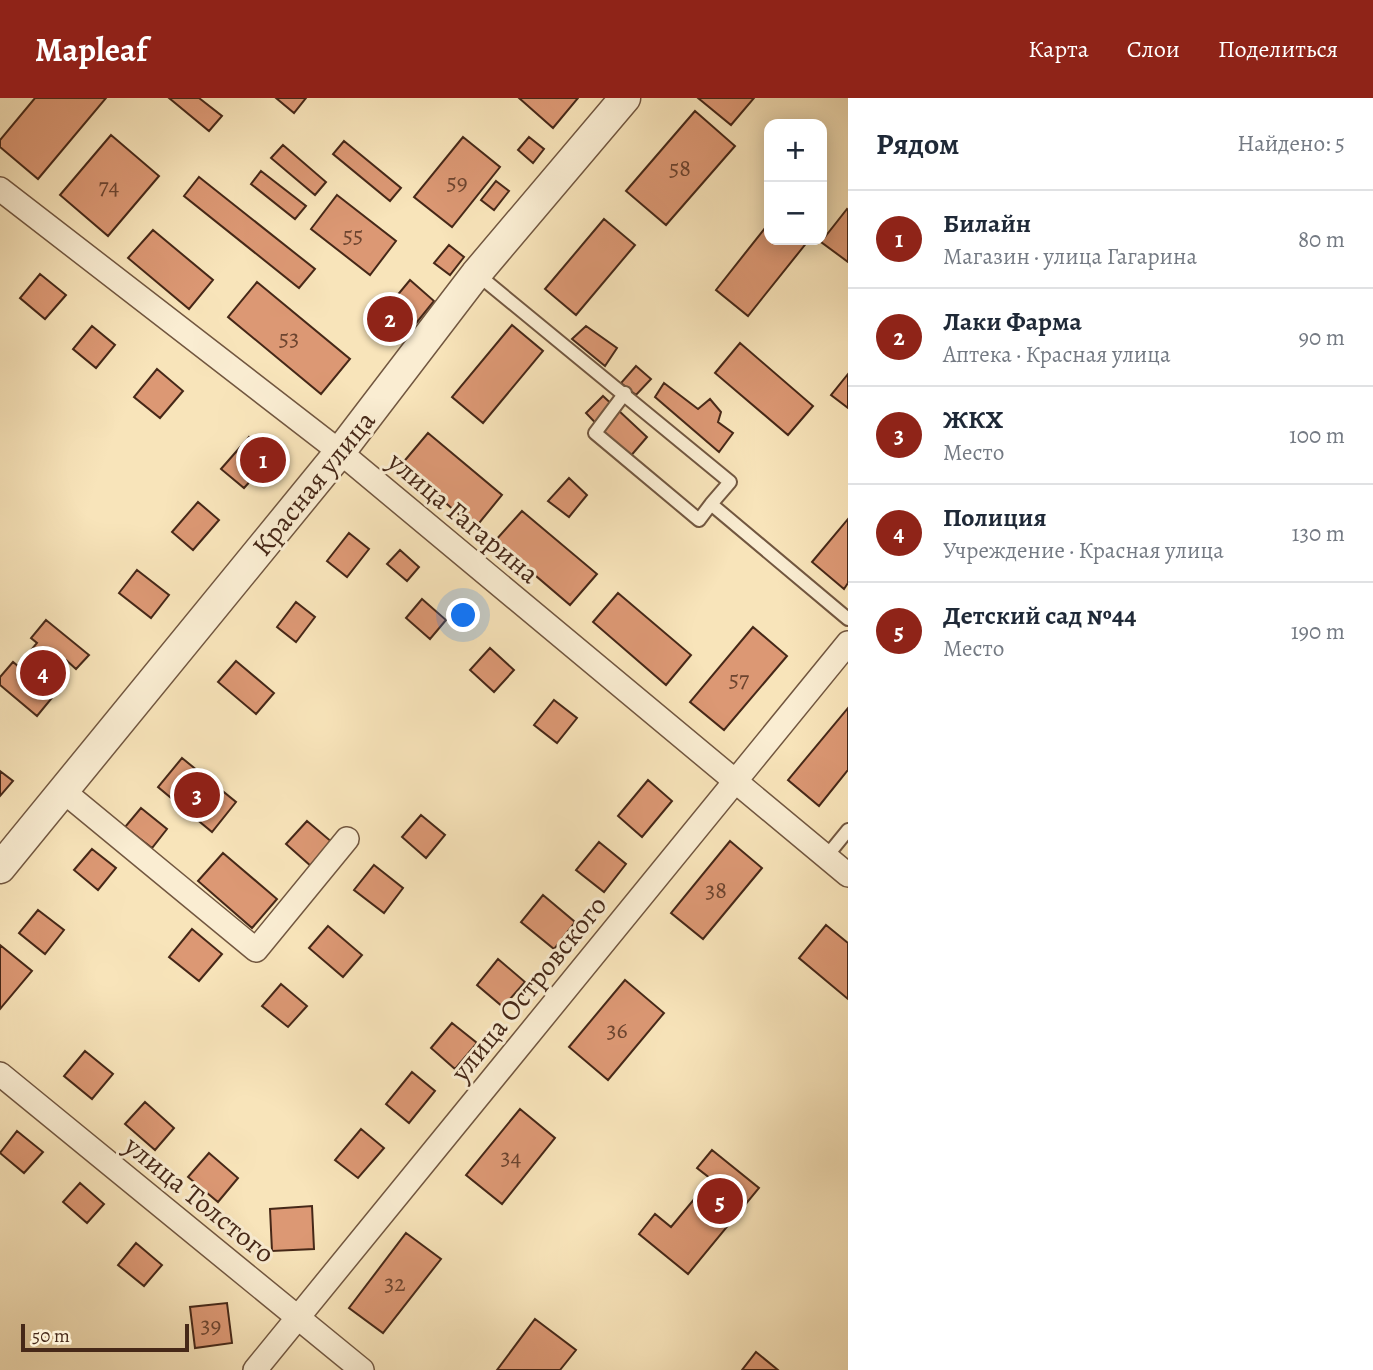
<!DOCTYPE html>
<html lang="ru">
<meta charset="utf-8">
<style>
body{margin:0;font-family:Alegreya,serif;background:#f6f6f7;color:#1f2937}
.controls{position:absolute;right:21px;top:21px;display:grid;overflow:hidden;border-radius:14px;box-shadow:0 4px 18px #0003}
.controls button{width:63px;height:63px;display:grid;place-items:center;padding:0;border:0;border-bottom:2px solid #e0e1e3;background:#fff;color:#1f2937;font:35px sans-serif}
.scale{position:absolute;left:21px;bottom:18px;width:168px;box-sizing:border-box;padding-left:7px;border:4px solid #462818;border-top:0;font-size:19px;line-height:24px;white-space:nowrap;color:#462818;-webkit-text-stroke:5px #faedd2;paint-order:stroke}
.you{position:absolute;left:464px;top:518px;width:24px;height:24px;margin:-18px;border:5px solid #fff;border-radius:50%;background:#1a73e8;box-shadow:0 0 0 10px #1a73e833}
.badge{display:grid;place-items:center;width:46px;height:46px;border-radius:50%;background:#8f2418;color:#fff;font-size:23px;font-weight:700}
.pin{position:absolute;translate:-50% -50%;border:4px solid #fff;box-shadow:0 2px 7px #0006}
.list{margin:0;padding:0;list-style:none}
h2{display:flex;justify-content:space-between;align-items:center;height:91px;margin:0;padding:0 28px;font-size:30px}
h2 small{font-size:23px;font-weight:400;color:#747a83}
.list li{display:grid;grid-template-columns:46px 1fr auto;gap:21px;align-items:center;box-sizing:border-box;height:98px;padding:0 28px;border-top:2px solid #e0e1e3}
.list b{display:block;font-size:26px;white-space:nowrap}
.list p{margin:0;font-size:23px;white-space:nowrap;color:#747a83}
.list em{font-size:23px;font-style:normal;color:#747a83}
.map{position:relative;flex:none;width:848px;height:1272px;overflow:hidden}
header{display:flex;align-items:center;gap:42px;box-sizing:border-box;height:98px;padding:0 35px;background:#8f2418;color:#fff}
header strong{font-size:33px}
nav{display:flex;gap:38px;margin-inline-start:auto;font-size:24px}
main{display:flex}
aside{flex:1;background:#fff}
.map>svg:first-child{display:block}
</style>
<header>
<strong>Mapleaf</strong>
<nav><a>Карта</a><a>Слои</a><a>Поделиться</a></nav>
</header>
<main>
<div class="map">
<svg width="848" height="1272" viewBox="0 0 848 1272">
<rect width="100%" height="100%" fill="#f8e4ba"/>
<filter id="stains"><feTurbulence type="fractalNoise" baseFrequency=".00286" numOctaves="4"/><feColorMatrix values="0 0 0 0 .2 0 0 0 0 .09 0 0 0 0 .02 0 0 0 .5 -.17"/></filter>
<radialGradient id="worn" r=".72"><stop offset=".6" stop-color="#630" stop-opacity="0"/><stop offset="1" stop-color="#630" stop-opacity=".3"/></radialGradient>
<!-- building -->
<path fill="#dc9874" stroke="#462818" stroke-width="2" d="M 35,0 L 106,0 L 38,81 L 0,49 L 0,42 Z
M 169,0 L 199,0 L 222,18 L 209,33 Z
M 276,0 L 306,0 L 294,15 Z
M 519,0 L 578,0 L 553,30 Z
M 698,0 L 754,0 L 731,27 Z
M 695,13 L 735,48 L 666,127 L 626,93 Z
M 111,37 L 159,78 L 108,138 L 60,97 Z
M 463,39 L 500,69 L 452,129 L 414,99 Z
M 529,39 L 544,51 L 533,65 L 518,52 Z
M 344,43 L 401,90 L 390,103 L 333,56 Z
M 283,47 L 326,84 L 315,97 L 271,60 Z
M 261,73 L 306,108 L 295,121 L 251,86 Z
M 199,79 L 315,171 L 299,190 L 184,98 Z
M 496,83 L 509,93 L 494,112 L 481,102 Z
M 337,97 L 396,143 L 370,177 L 311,131 Z
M 847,111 L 848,112 L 848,164 L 821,144 Z
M 604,121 L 635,147 L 576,217 L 545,191 Z
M 769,125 L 769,142 L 808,143 L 748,218 L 716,192 Z
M 153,132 L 213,182 L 189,211 L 128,160 Z
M 449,147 L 464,159 L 450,177 L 434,165 Z
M 40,176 L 66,197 L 45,221 L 20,200 Z
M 410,182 L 434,203 L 405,239 L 380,218 Z
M 257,184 L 350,261 L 321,296 L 228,219 Z
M 512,227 L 543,253 L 483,325 L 452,299 Z
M 92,228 L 115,247 L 96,270 L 73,251 Z
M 586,228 L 617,250 L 605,268 L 572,241 Z
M 740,245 L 813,308 L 788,337 L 715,275 Z
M 636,268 L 651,281 L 636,297 L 621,285 Z
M 157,271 L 183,293 L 160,320 L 134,299 Z
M 848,276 L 848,310 L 831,297 Z
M 664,285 L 698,311 L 710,301 L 721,314 L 718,324 L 733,335 L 719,354 L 655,299 Z
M 603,298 L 647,339 L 629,360 L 586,315 Z
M 428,335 L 502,397 L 475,430 L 401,367 Z
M 249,339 L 272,359 L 244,390 L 221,371 Z
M 569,380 L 587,397 L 569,419 L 548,403 Z
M 198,404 L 219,422 L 193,452 L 172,434 Z
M 522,413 L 597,476 L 570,507 L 495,443 Z
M 848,421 L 848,485 L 844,491 L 812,464 Z
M 349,435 L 369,451 L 347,479 L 327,463 Z
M 400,452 L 419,469 L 407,483 L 387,466 Z
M 137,472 L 169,497 L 151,520 L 119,495 Z
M 618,495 L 691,557 L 666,587 L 593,524 Z
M 422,501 L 446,522 L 430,541 L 406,520 Z
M 296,504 L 315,519 L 296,544 L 277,529 Z
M 46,522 L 89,557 L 76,571 L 66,562 L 45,586 L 56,595 L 37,618 L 0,587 L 0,579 L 13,564 L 18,568 L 37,545 L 31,540 Z
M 753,529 L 787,558 L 724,632 L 690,604 Z
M 490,550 L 514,572 L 494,594 L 470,572 Z
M 236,563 L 274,595 L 256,616 L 218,584 Z
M 554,602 L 577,620 L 557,645 L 534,627 Z
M 848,610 L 848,672 L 819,708 L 788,682 Z
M 182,660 L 236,704 L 212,734 L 158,689 Z
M 0,673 L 13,683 L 0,698 Z
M 648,682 L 672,703 L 642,739 L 618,718 Z
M 141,710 L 167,731 L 152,750 L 125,729 Z
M 421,717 L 445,737 L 426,760 L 402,739 Z
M 307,723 L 333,745 L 312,769 L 286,746 Z
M 730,743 L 762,770 L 703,841 L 671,815 Z
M 599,744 L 626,766 L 604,794 L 576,772 Z
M 92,751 L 116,770 L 98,792 L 74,772 Z
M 223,755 L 277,801 L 252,830 L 198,783 Z
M 374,767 L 403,790 L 384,815 L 354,792 Z
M 543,797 L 575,824 L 554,851 L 521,824 Z
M 38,812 L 64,832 L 45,856 L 19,835 Z
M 826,827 L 848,845 L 848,901 L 799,860 Z
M 328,828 L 362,857 L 343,879 L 309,850 Z
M 192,831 L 222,856 L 199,883 L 169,859 Z
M 0,847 L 32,873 L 0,911 Z
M 498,861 L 525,884 L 503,909 L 477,887 Z
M 625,882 L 664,915 L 608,982 L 569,949 Z
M 281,886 L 307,908 L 288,929 L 262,908 Z
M 452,925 L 477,945 L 455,971 L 431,950 Z
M 85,953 L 113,976 L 92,1001 L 64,978 Z
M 412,974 L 435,993 L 409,1025 L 386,1006 Z
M 145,1004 L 174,1030 L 155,1052 L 125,1026 Z
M 520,1011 L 555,1040 L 502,1106 L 466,1077 Z
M 361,1031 L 384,1050 L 358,1080 L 335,1062 Z
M 17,1033 L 43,1054 L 24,1075 L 0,1055 Z
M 712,1052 L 759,1090 L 688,1176 L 639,1136 L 655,1116 L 671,1129 L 711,1081 L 697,1070 Z
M 209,1055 L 238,1080 L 218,1104 L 188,1079 Z
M 80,1085 L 104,1106 L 87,1125 L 63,1104 Z
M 312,1108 L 314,1151 L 272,1153 L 270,1111 Z
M 406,1135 L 441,1161 L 383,1235 L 349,1210 Z
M 136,1145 L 162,1167 L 144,1188 L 118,1167 Z
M 227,1205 L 232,1245 L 195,1250 L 190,1209 Z
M 535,1221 L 576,1252 L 560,1272 L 497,1272 Z
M 756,1254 L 778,1272 L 742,1272 Z"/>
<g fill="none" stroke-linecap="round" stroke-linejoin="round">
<defs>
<path id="service" d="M 477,176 L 730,384 L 711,406 L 848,521
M 625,295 L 595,335 L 699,422 L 711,406
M 826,759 L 848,732"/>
<path id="minor" d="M 0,91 L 340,354 L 848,777
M 62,692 L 256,852 L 347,741
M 0,976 L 362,1272
M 255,1272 L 848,545"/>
<path id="tertiary" d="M 0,770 L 340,354 L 476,176 L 625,0"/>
</defs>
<!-- service casing -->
<use href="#service" stroke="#725740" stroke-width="16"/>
<!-- minor casing -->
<use href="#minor" stroke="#725740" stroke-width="26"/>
<!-- tertiary casing -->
<use href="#tertiary" stroke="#725740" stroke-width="33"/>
<!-- service -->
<use href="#service" stroke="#faedd2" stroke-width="12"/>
<!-- minor -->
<use href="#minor" stroke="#faedd2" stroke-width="23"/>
<!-- tertiary -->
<use href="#tertiary" stroke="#faedd2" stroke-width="30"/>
</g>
<g text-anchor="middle" stroke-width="6" stroke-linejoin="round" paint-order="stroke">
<!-- number labels -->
<g font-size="24" fill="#6c442f">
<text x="680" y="78">58</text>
<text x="457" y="92">59</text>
<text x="109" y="96">74</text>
<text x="353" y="145">55</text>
<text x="289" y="248">53</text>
<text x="739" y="589">57</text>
<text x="716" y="800">38</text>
<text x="617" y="940">36</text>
<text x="511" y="1067">34</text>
<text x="395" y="1193">32</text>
<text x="211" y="1235">39</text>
</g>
<!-- street labels -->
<g font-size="28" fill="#462818" stroke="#faedd2">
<text transform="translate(313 385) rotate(-51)" y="10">Красная улица</text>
<text transform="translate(464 419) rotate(40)" y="10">улица Гагарина</text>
<text transform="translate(528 890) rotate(-51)" y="10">улица Островского</text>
<text transform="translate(200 1101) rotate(39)" y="10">улица Толстого</text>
</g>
</g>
<rect width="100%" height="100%" filter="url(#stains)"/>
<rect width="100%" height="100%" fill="url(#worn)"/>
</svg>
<div class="controls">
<button>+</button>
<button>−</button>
</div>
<div class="scale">50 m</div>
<div class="you"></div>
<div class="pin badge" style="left:263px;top:362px">1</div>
<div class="pin badge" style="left:390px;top:221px">2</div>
<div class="pin badge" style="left:197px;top:697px">3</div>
<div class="pin badge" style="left:43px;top:575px">4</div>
<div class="pin badge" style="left:720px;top:1103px">5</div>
</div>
<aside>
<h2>Рядом<small>Найдено: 5</small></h2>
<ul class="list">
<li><span class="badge">1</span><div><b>Билайн</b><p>Магазин · улица Гагарина</p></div><em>80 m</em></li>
<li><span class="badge">2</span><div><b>Лаки Фарма</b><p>Аптека · Красная улица</p></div><em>90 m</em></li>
<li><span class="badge">3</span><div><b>ЖКХ</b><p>Место</p></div><em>100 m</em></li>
<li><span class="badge">4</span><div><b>Полиция</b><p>Учреждение · Красная улица</p></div><em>130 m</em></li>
<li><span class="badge">5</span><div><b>Детский сад №44</b><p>Место</p></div><em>190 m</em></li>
</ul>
</aside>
</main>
